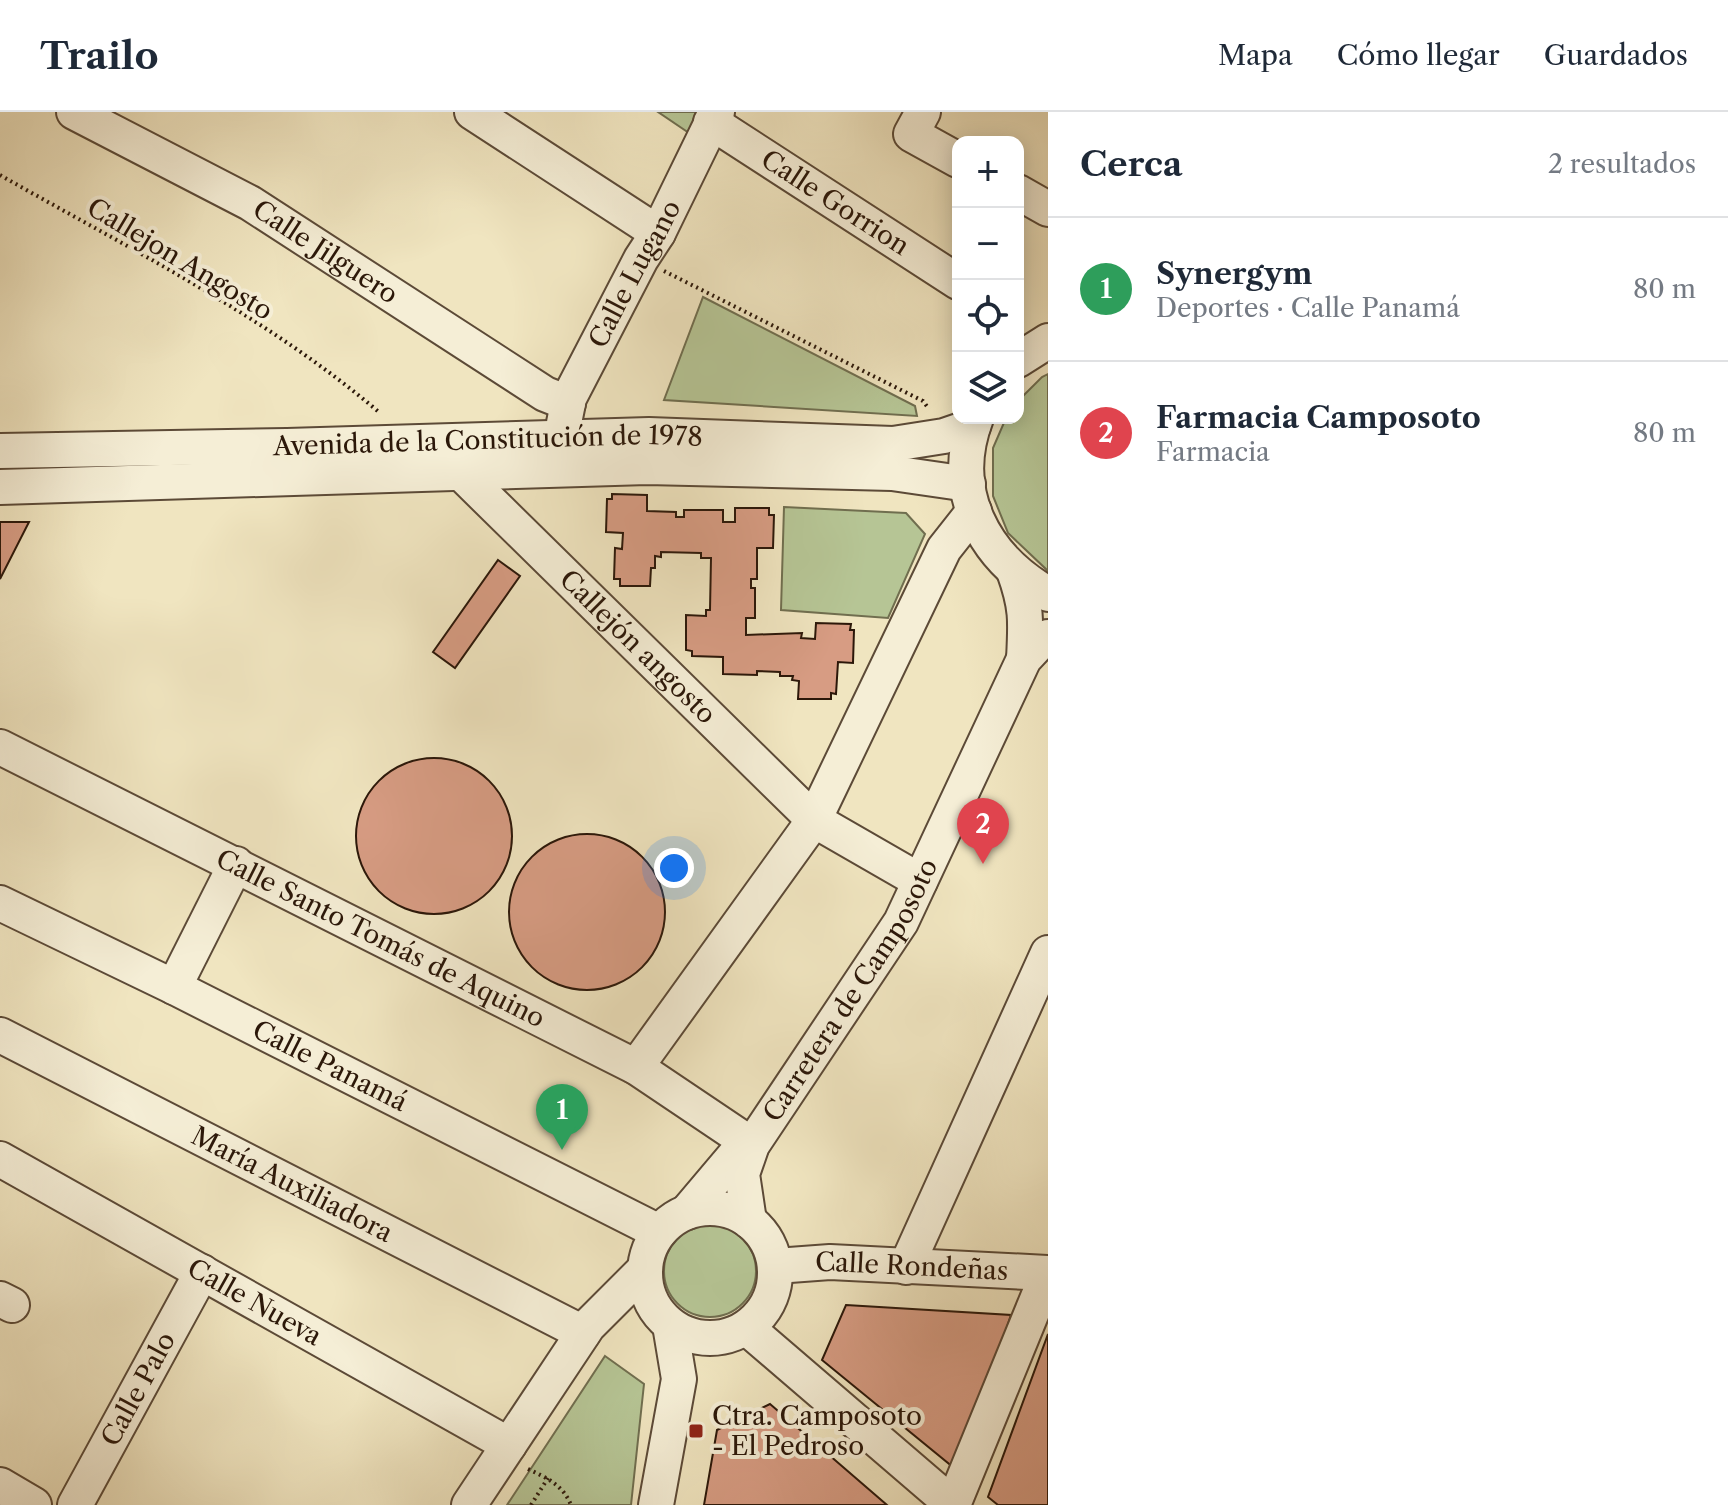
<!DOCTYPE html>
<html lang="es">
<meta charset="utf-8">
<style>
body{margin:0;font-family:"Libre Caslon Text",serif;background:#f6f6f7;color:#1f2937}
.controls{position:absolute;right:24px;top:24px;display:grid;overflow:hidden;border-radius:16px;box-shadow:0 4px 20px #0003}
.controls button{width:72px;height:72px;display:grid;place-items:center;padding:0;border:0;border-bottom:2px solid #e0e1e3;background:#fff;color:#1f2937;font:40px sans-serif}
.you{position:absolute;left:674px;top:756px;width:28px;height:28px;margin:-20px;border:6px solid #fff;border-radius:50%;background:#1a73e8;box-shadow:0 0 0 12px #1a73e833}
.badge{display:grid;place-items:center;width:52px;height:52px;border-radius:50%;background:#8f2418;color:#fff;font-size:26px;font-weight:700}
.pin{position:absolute;translate:-50% -66px;filter:drop-shadow(0 2px 4px #0008)}
.pin::after{content:'';position:absolute;top:42px;width:28px;height:24px;background:inherit;clip-path:polygon(0 0,100% 0,50% 100%)}
.list{margin:0;padding:0;list-style:none}
h2{display:flex;justify-content:space-between;align-items:center;height:104px;margin:0;padding:0 32px;font-size:34px}
h2 small{font-size:26px;font-weight:400;color:#747a83}
.list li{display:grid;grid-template-columns:52px 1fr auto;gap:24px;align-items:center;box-sizing:border-box;height:144px;padding:0 32px;border-top:2px solid #e0e1e3}
.list b{display:block;font-size:30px;white-space:nowrap}
.list p{margin:0;font-size:26px;white-space:nowrap;color:#747a83}
.list em{font-size:26px;font-style:normal;color:#747a83}
.icon{flex:none;width:44px;height:44px;fill:none;stroke:currentColor;stroke-width:2;stroke-linecap:round;stroke-linejoin:round}
.map{position:relative;flex:none;width:1048px;height:1393px;overflow:hidden}
header{display:flex;align-items:center;gap:48px;box-sizing:border-box;height:112px;padding:0 40px;background:#fff;border-bottom:2px solid #e0e1e3}
header strong{font-size:38px}
nav{display:flex;gap:44px;margin-inline-start:auto;font-size:28px}
main{display:flex}
aside{flex:1;background:#fff}
.map>svg:first-child{display:block}
</style>
<header>
<strong>Trailo</strong>
<nav><a>Mapa</a><a>Cómo llegar</a><a>Guardados</a></nav>
</header>
<main>
<div class="map">
<svg width="1048" height="1393" viewBox="0 0 1048 1393">
<rect width="100%" height="100%" fill="#f0e5c0"/>
<filter id="stains"><feTurbulence type="fractalNoise" baseFrequency=".0025" numOctaves="4"/><feColorMatrix values="0 0 0 0 .2 0 0 0 0 .09 0 0 0 0 .02 0 0 0 .5 -.17"/></filter>
<radialGradient id="worn" r=".72"><stop offset=".6" stop-color="#630" stop-opacity="0"/><stop offset="1" stop-color="#630" stop-opacity=".3"/></radialGradient>
<!-- green -->
<path fill="#b6c595" stroke="#706e4f" stroke-width="2" d="M 658,0 L 701,0 L 692,23 Z
M 703,185 L 915,294 L 917,304 L 664,288 Z
M 1048,262 L 1048,459 L 1008,421 L 993,384 L 993,336 L 1006,306 L 1018,306 L 1018,289 L 1042,265 Z
M 784,395 L 906,401 L 925,422 L 888,506 L 781,498 Z
M664 1159a46 46 0 1 1 92 0a46 46 0 1 1-92 0Z
M 605,1244 L 644,1272 L 631,1393 L 507,1393 Z"/>
<!-- building -->
<path fill="#d79c83" stroke="#2b1709" stroke-width="2" d="M 612,382 L 647,383 L 647,399 L 676,400 L 676,405 L 684,405 L 684,398 L 723,398 L 723,410 L 735,410 L 735,396 L 769,396 L 769,403 L 774,403 L 773,436 L 757,436 L 757,467 L 751,467 L 751,476 L 755,476 L 755,506 L 746,506 L 746,523 L 802,521 L 801,526 L 815,527 L 816,511 L 851,512 L 850,518 L 854,518 L 853,551 L 838,550 L 836,582 L 831,581 L 831,587 L 798,587 L 799,569 L 792,568 L 793,564 L 780,564 L 780,560 L 757,559 L 757,563 L 723,562 L 723,545 L 692,544 L 692,539 L 686,538 L 686,503 L 706,504 L 706,498 L 710,498 L 711,446 L 701,446 L 701,441 L 661,440 L 661,445 L 655,444 L 655,456 L 651,456 L 650,474 L 620,474 L 620,467 L 614,467 L 615,436 L 622,437 L 623,421 L 606,420 L 607,387 L 612,387 Z
M 0,410 L 29,410 L 0,467 Z
M 498,448 L 520,464 L 455,556 L 433,540 Z
M356 724a78 78 0 1 1 156 0a78 78 0 1 1-156 0Z
M509 800a78 78 0 1 1 156 0a78 78 0 1 1-156 0Z
M 846,1193 L 1011,1203 L 959,1360 L 822,1248 Z
M 1048,1222 L 1048,1393 L 998,1393 L 988,1385 Z
M 770,1292 L 887,1393 L 704,1393 L 717,1318 Z"/>
<g fill="none" stroke-linecap="round" stroke-linejoin="round">
<defs>
<g id="minor">
<path id="s1" d="M 74,0 L 250,91 L 545,282 L 568,291"/>
<path d="M 472,0 L 658,121"/>
<path d="M 923,0 L 911,22 L 958,48"/>
<path id="s2" d="M 711,10 L 958,170"/>
<path d="M 1018,80 L 1048,97"/>
<path d="M 1018,248 L 1048,229"/>
<path d="M 976,306 C 948,379 983,445 1048,482"/>
<path id="s3" d="M 564,311 L 569,286 L 641,147 L 658,121 L 717,0"/>
<path id="s4" d="M 0,339 L 287,334 L 649,323 L 893,332 L 944,324 L 973,314"/>
<path id="s5" d="M 461,361 L 814,708 L 920,769"/>
<path d="M 0,375 L 647,355 L 892,361 L 968,372"/>
<path d="M 1014,459 C 1027,495 1026,509 1024,547"/>
<path id="s6" d="M 0,635 L 636,955 L 752,1033"/>
<path id="s7" d="M 0,791 L 174,875 L 659,1120"/>
<path d="M 174,875 L 236,752"/>
<path id="s8" d="M 0,923 L 583,1221"/>
<path d="M 636,955 L 814,708 L 944,437 L 974,399"/>
<path id="s9" d="M 0,1047 L 509,1333"/>
<circle cx="710" cy="1161" r="65"/>
<path d="M 687,1100 L 736,1042 L 751,1033"/>
<path id="s10" d="M 749,1109 L 742,1062 L 752,1033 L 901,810 L 1024,547 L 1039,531 L 1048,525"/>
<path id="s11" d="M 776,1154 L 830,1150 L 1048,1161"/>
<path d="M 906,1155 L 1048,841"/>
<path d="M 0,1187 L 12,1193"/>
<path d="M 747,1216 L 953,1393"/>
<path d="M 0,1373 L 34,1393"/>
<path id="s12" d="M 75,1393 L 202,1160"/>
<path d="M 469,1393 L 588,1214 L 645,1157"/>
<path d="M 656,1393 L 679,1267 L 670,1213"/>
<path d="M 953,1393 L 1048,1161"/>
</g>
</defs>
<!-- minor casing -->
<use href="#minor" stroke="#5c4a37" stroke-width="38"/>
<!-- path -->
<path stroke="#2b1709" stroke-width="4" stroke-dasharray="2 4" stroke-linecap="butt" d="M 0,63 C 128,136 268,205 380,301
M 664,159 L 923,289 L 929,297
M 528,1357 C 547,1366 563,1373 571,1393
M 531,1393 L 548,1366"/>
<!-- minor -->
<use href="#minor" stroke="#f5eed6" stroke-width="34"/>
</g>
<!-- markers -->
<rect fill="#8f2418" stroke="#f5eed6" stroke-width="3" x="688" y="1311" width="16" height="16" rx="4"/>
<g text-anchor="middle" stroke-width="8" stroke-linejoin="round" paint-order="stroke">
<!-- street labels -->
<g font-size="26" fill="#2b1709" stroke="#f5eed6">
<text dy="9" stroke="none"><textPath href="#s2" startOffset="148">Calle Gorrion</textPath></text>
<text dy="9" stroke="none"><textPath href="#s1" startOffset="288">Calle Jilguero</textPath></text>
<text transform="translate(180 147) rotate(31)" y="9">Callejon Angosto</text>
<text dy="9" stroke="none"><textPath href="#s3" startOffset="166">Calle Lugano</textPath></text>
<text dy="9" stroke="none"><textPath href="#s4" startOffset="488">Avenida de la Constitución de 1978</textPath></text>
<text dy="9" stroke="none"><textPath href="#s5" startOffset="248">Callejón angosto</textPath></text>
<text dy="9" stroke="none"><textPath href="#s6" startOffset="426">Calle Santo Tomás de Aquino</textPath></text>
<text dy="9" stroke="none"><textPath href="#s10" startOffset="262">Carretera de Camposoto</textPath></text>
<text dy="9" stroke="none"><textPath href="#s7" startOffset="368">Calle Panamá</textPath></text>
<text dy="9" stroke="none"><textPath href="#s8" startOffset="328">María Auxiliadora</textPath></text>
<text dy="9" stroke="none"><textPath href="#s11" startOffset="136">Calle Rondeñas</textPath></text>
<text dy="9" stroke="none"><textPath href="#s9" startOffset="292">Calle Nueva</textPath></text>
<text dy="9" stroke="none"><textPath href="#s12" startOffset="132">Calle Palo</textPath></text>
</g>
<!-- poi labels -->
<g font-size="26" fill="#2b1709" stroke="#f5eed6" text-anchor="start">
<text x="712" y="1313">Ctra. Camposoto<tspan x="712" dy="30">- El Pedroso</tspan></text>
</g>
</g>
<rect width="100%" height="100%" filter="url(#stains)"/>
<rect width="100%" height="100%" fill="url(#worn)"/>
</svg>
<div class="controls">
<button>+</button>
<button>−</button>
<button><svg class="icon" aria-label="locate" viewBox="0 0 24 24"><circle cx="12" cy="12" r="6"/><path d="M12 2v4M12 18v4M2 12h4M18 12h4"/></svg></button>
<button><svg class="icon" aria-label="layers" viewBox="0 0 24 24"><path d="M12 4l9 5-9 5-9-5zM3 14l9 5 9-5"/></svg></button>
</div>
<div class="you"></div>
<div class="pin badge" style="left:562px;top:1038px;background:#2e9e5b">1</div>
<div class="pin badge" style="left:983px;top:752px;background:#e0444e">2</div>
</div>
<aside>
<h2>Cerca<small>2 resultados</small></h2>
<ul class="list">
<li><span class="badge" style="background:#2e9e5b">1</span><div><b>Synergym</b><p>Deportes · Calle Panamá</p></div><em>80 m</em></li>
<li><span class="badge" style="background:#e0444e">2</span><div><b>Farmacia Camposoto</b><p>Farmacia</p></div><em>80 m</em></li>
</ul>
</aside>
</main>
